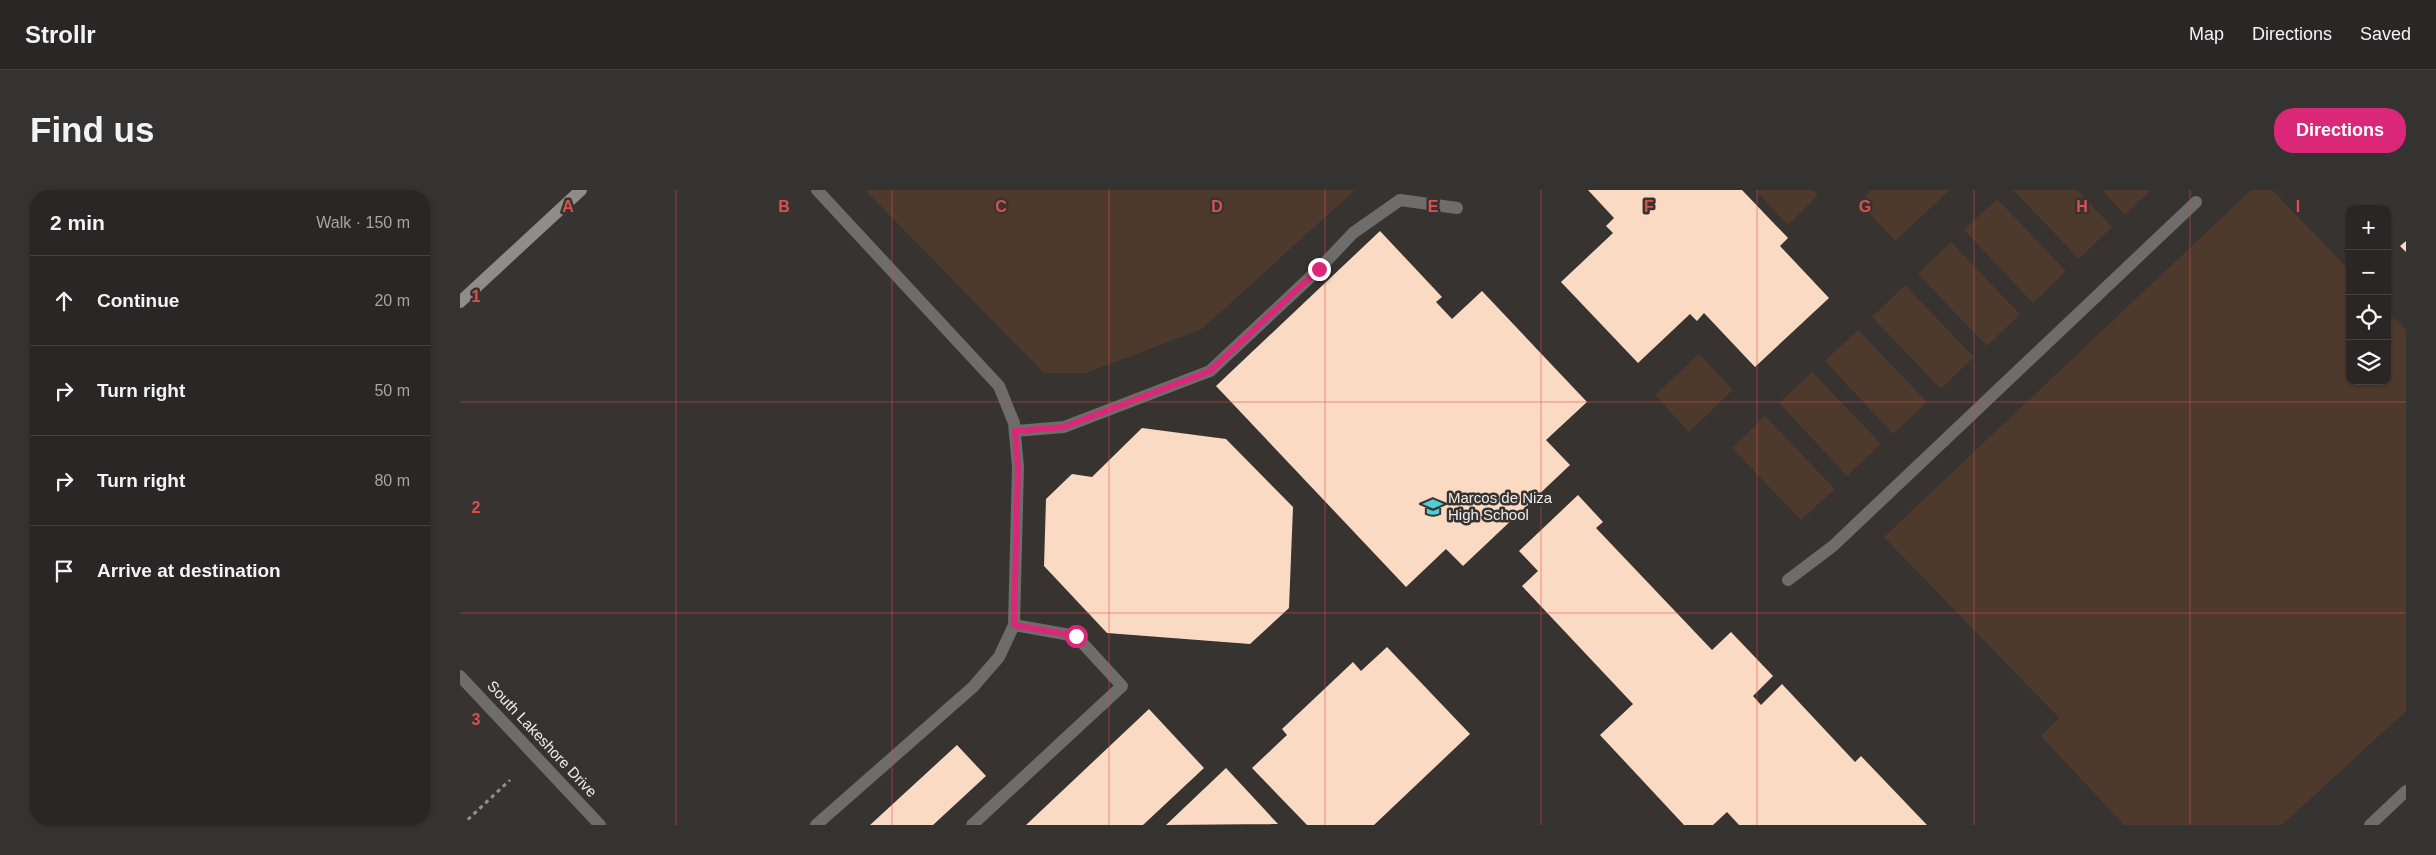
<!DOCTYPE html>
<meta charset="utf-8">
<style>
body{margin:0;font-family:Helvetica,sans-serif;background:#353232;color:#f1f3f6}
.controls{position:absolute;right:15px;top:15px;display:grid;overflow:hidden;border-radius:10px;box-shadow:0 1px 4px #0004}
.controls button{width:45px;height:45px;display:grid;place-items:center;padding:0;border:0;border-bottom:1px solid #454342;background:#292625;color:#f1f3f6;font:25px sans-serif}
.stop{position:absolute;width:15px;height:15px;margin:-11px;border:4px solid #db2777;border-radius:50%;background:#fff}
.stop.end{background:#db2777;border-color:#fff;box-shadow:0 1px 5px #0008}
.list{margin:0;padding:0;list-style:none}
h2{display:flex;justify-content:space-between;align-items:center;height:65px;margin:0;padding:0 20px;font-size:21px}
h2 small{font-size:16px;font-weight:400;color:#a5a5a7}
.list li{display:grid;grid-template-columns:32px 1fr auto;gap:15px;align-items:center;box-sizing:border-box;height:90px;padding:0 20px;border-top:1px solid #454342}
.list b{display:block;font-size:19px;white-space:nowrap}
.list em{font-size:16px;font-style:normal;color:#a5a5a7}
.icon{flex:none;width:28px;height:28px;fill:none;stroke:currentColor;stroke-width:2;stroke-linecap:round;stroke-linejoin:round}
.map{position:relative;flex:none;width:1946px;height:635px;overflow:hidden;border-radius:20px}
header{display:flex;align-items:center;gap:30px;box-sizing:border-box;height:70px;padding:0 25px;background:#292625;border-bottom:1px solid #454342}
header strong{font-size:24px}
nav{display:flex;gap:28px;margin-inline-start:auto;font-size:18px}
.intro{display:flex;align-items:center;justify-content:space-between;box-sizing:border-box;height:120px;padding:0 30px}
h1{margin:0;font-size:35px}
.button{padding:12px 22px;border-radius:20px;background:#db2777;color:#fff;font-size:18px;font-weight:700}
main{display:flex;gap:30px;padding:0 30px}
aside{flex:1;background:#292625;border-radius:20px;box-shadow:0 1px 4px #0004}
.map>svg:first-child{display:block}
</style>
<header>
<strong>Strollr</strong>
<nav><a>Map</a><a>Directions</a><a>Saved</a></nav>
</header>
<div class="intro"><h1>Find us</h1><a class="button">Directions</a></div>
<main>
<aside>
<h2>2 min<small>Walk · 150 m</small></h2>
<ul class="list">
<li><svg class="icon" aria-label="ahead" viewBox="0 0 24 24"><path d="M12 20V5M6 11l6-6 6 6"/></svg><div><b>Continue</b></div><em>20 m</em></li>
<li><svg class="icon" aria-label="right" viewBox="0 0 24 24"><path d="M7 20v-9h11M14 6l5 5-5 5"/></svg><div><b>Turn right</b></div><em>50 m</em></li>
<li><svg class="icon" aria-label="right" viewBox="0 0 24 24"><path d="M7 20v-9h11M14 6l5 5-5 5"/></svg><div><b>Turn right</b></div><em>80 m</em></li>
<li><svg class="icon" aria-label="arrive" viewBox="0 0 24 24"><path d="M6 21V4h12l-3 4 3 4H6"/></svg><div><b>Arrive at destination</b></div></li>
</ul>
</aside>
<div class="map">
<svg width="1946" height="635" viewBox="0 0 1946 635">
<rect width="100%" height="100%" fill="#373331"/>
<!-- green -->
<path fill="#4e3a2c" d="M 405,0 L 895,0 L 742,139 L 626,183 L 584,183 Z
M 1295,0 L 1353,0 L 1358,5 L 1328,35 Z
M 1411,0 L 1490,0 L 1435,51 L 1399,12 Z
M 1553,0 L 1617,0 L 1652,37 L 1619,69 Z
M 1642,0 L 1691,0 L 1665,25 Z
M 1791,0 L 1812,0 L 1890,81 L 1890,191 L 1927,191 L 1927,120 L 1946,140 L 1946,521 L 1822,635 L 1664,635 L 1581,546 L 1599,528 L 1424,347 Z
M 1537,9 L 1606,81 L 1573,113 L 1504,40 Z
M 1491,52 L 1560,124 L 1527,156 L 1458,84 Z
M 1445,95 L 1514,167 L 1481,199 L 1412,127 Z
M 1398,140 L 1467,212 L 1433,244 L 1365,171 Z
M 1239,164 L 1273,200 L 1229,242 L 1195,205 Z
M 1352,182 L 1421,254 L 1387,286 L 1319,213 Z
M 1305,226 L 1375,299 L 1341,330 L 1272,258 Z"/>
<!-- building -->
<path fill="#fadac3" d="M 1128,0 L 1282,0 L 1328,48 L 1320,56 L 1369,108 L 1295,177 L 1244,123 L 1237,131 L 1230,124 L 1178,173 L 1101,92 L 1153,43 L 1146,36 L 1154,28 Z
M 920,41 L 982,107 L 976,112 L 992,129 L 1022,101 L 1127,212 L 1086,250 L 1110,275 L 1003,376 L 986,359 L 946,397 L 756,196 Z
M 1946,51 L 1946,62 L 1940,56 Z
M 682,238 L 766,249 L 833,317 L 829,418 L 790,454 L 647,443 L 584,376 L 586,309 L 612,284 L 632,287 Z
M 1118,305 L 1143,332 L 1136,338 L 1252,460 L 1271,442 L 1313,486 L 1293,506 L 1301,515 L 1322,494 L 1395,572 L 1401,566 L 1467,635 L 1279,635 L 1267,622 L 1253,635 L 1224,635 L 1140,545 L 1173,514 L 1062,396 L 1078,381 L 1059,361 Z
M 927,457 L 1010,544 L 914,635 L 847,635 L 792,578 L 827,545 L 822,539 L 893,472 L 901,481 Z
M 689,519 L 744,578 L 683,635 L 566,635 Z
M 497,555 L 526,586 L 473,635 L 410,635 Z
M 766,578 L 818,634 L 706,635 Z"/>
<g fill="none" stroke-linecap="round" stroke-linejoin="round">
<!-- path -->
<path stroke="#93908e" stroke-width="3" stroke-dasharray="4 4" stroke-linecap="butt" d="M 2,635 L 50,590"/>
<!-- service -->
<path stroke="#6e6d6b" stroke-width="12" d="M 555,241 L 604,237 L 750,181 L 859,79 L 893,43 L 940,10 L 997,18
M 1328,390 L 1373,356 L 1736,12
M 356,635 L 513,497 L 539,467 L 554,435 L 558,277 L 554,233 L 539,196 L 357,0
M 512,635 L 662,496 L 616,446 L 554,435"/>
<!-- minor -->
<path stroke="#6e6d6b" stroke-width="12" d="M 1910,635 L 1946,601"/>
<!-- tertiary -->
<path stroke="#6e6d6b" stroke-width="12" d="M 0,486 L 140,635"/>
<!-- secondary -->
<path stroke="#8f8c8a" stroke-width="12" d="M 0,112 L 121,0"/>
</g>
<g fill="none" stroke-linecap="round" stroke-linejoin="round">
<!-- route -->
<path stroke="#db2777" stroke-width="6" d="M 616,446 L 554,435 L 558,277 L 555,241 L 604,237 L 750,181 L 859,79"/>
</g>
<!-- grid -->
<path fill="none" stroke="#db4f4f" stroke-width="1" stroke-opacity="0.55" d="M 216,0 L 216,635M 432,0 L 432,635M 649,0 L 649,635M 865,0 L 865,635M 1081,0 L 1081,635M 1297,0 L 1297,635M 1514,0 L 1514,635M 1730,0 L 1730,635M 0,212 L 1946,212M 0,423 L 1946,423"/>
<!-- icons -->
<defs>
<symbol id="school-bare" viewBox="-9 -9 18 18"><path d="M0-5L7-2L0 1L-7-2ZM-4 1L0 2.5L4 1V4Q0 6-4 4Z" fill="#52ccd6" stroke="#373331" stroke-width="2.5" paint-order="stroke"/></symbol>
</defs>
<g fill-rule="evenodd">
<use href="#school-bare" x="959" y="303" width="28" height="28"/>
</g>
<g text-anchor="middle" stroke-width="5" stroke-linejoin="round" paint-order="stroke">
<!-- poi labels -->
<g font-size="15" fill="#efedeb" stroke="#373331" text-anchor="start">
<text x="988" y="313">Marcos de Niza<tspan x="988" dy="17">High School</tspan></text>
</g>
<!-- street labels -->
<g font-size="15" fill="#efedeb" stroke="#373331">
<text transform="translate(82 549) rotate(47)" y="5">South Lakeshore Drive</text>
</g>
</g>
<g font-size="16" text-anchor="middle" font-weight="bold" fill="#db4f4f" stroke="#373331" stroke-width="5" stroke-linejoin="round" paint-order="stroke">
<text x="108" y="22">A</text>
<text x="324" y="22">B</text>
<text x="541" y="22">C</text>
<text x="757" y="22">D</text>
<text x="973" y="22">E</text>
<text x="1189" y="22">F</text>
<text x="1405" y="22">G</text>
<text x="1622" y="22">H</text>
<text x="1838" y="22">I</text>
<text x="16" y="112">1</text>
<text x="16" y="323">2</text>
<text x="16" y="535">3</text>
</g>
</svg>
<div class="controls">
<button>+</button>
<button>−</button>
<button><svg class="icon" aria-label="locate" viewBox="0 0 24 24"><circle cx="12" cy="12" r="6"/><path d="M12 2v4M12 18v4M2 12h4M18 12h4"/></svg></button>
<button><svg class="icon" aria-label="layers" viewBox="0 0 24 24"><path d="M12 4l9 5-9 5-9-5zM3 14l9 5 9-5"/></svg></button>
</div>
<div class="stop" style="left:616px;top:446px"></div>
<div class="stop end" style="left:859px;top:79px"></div>
</div>
</main>
